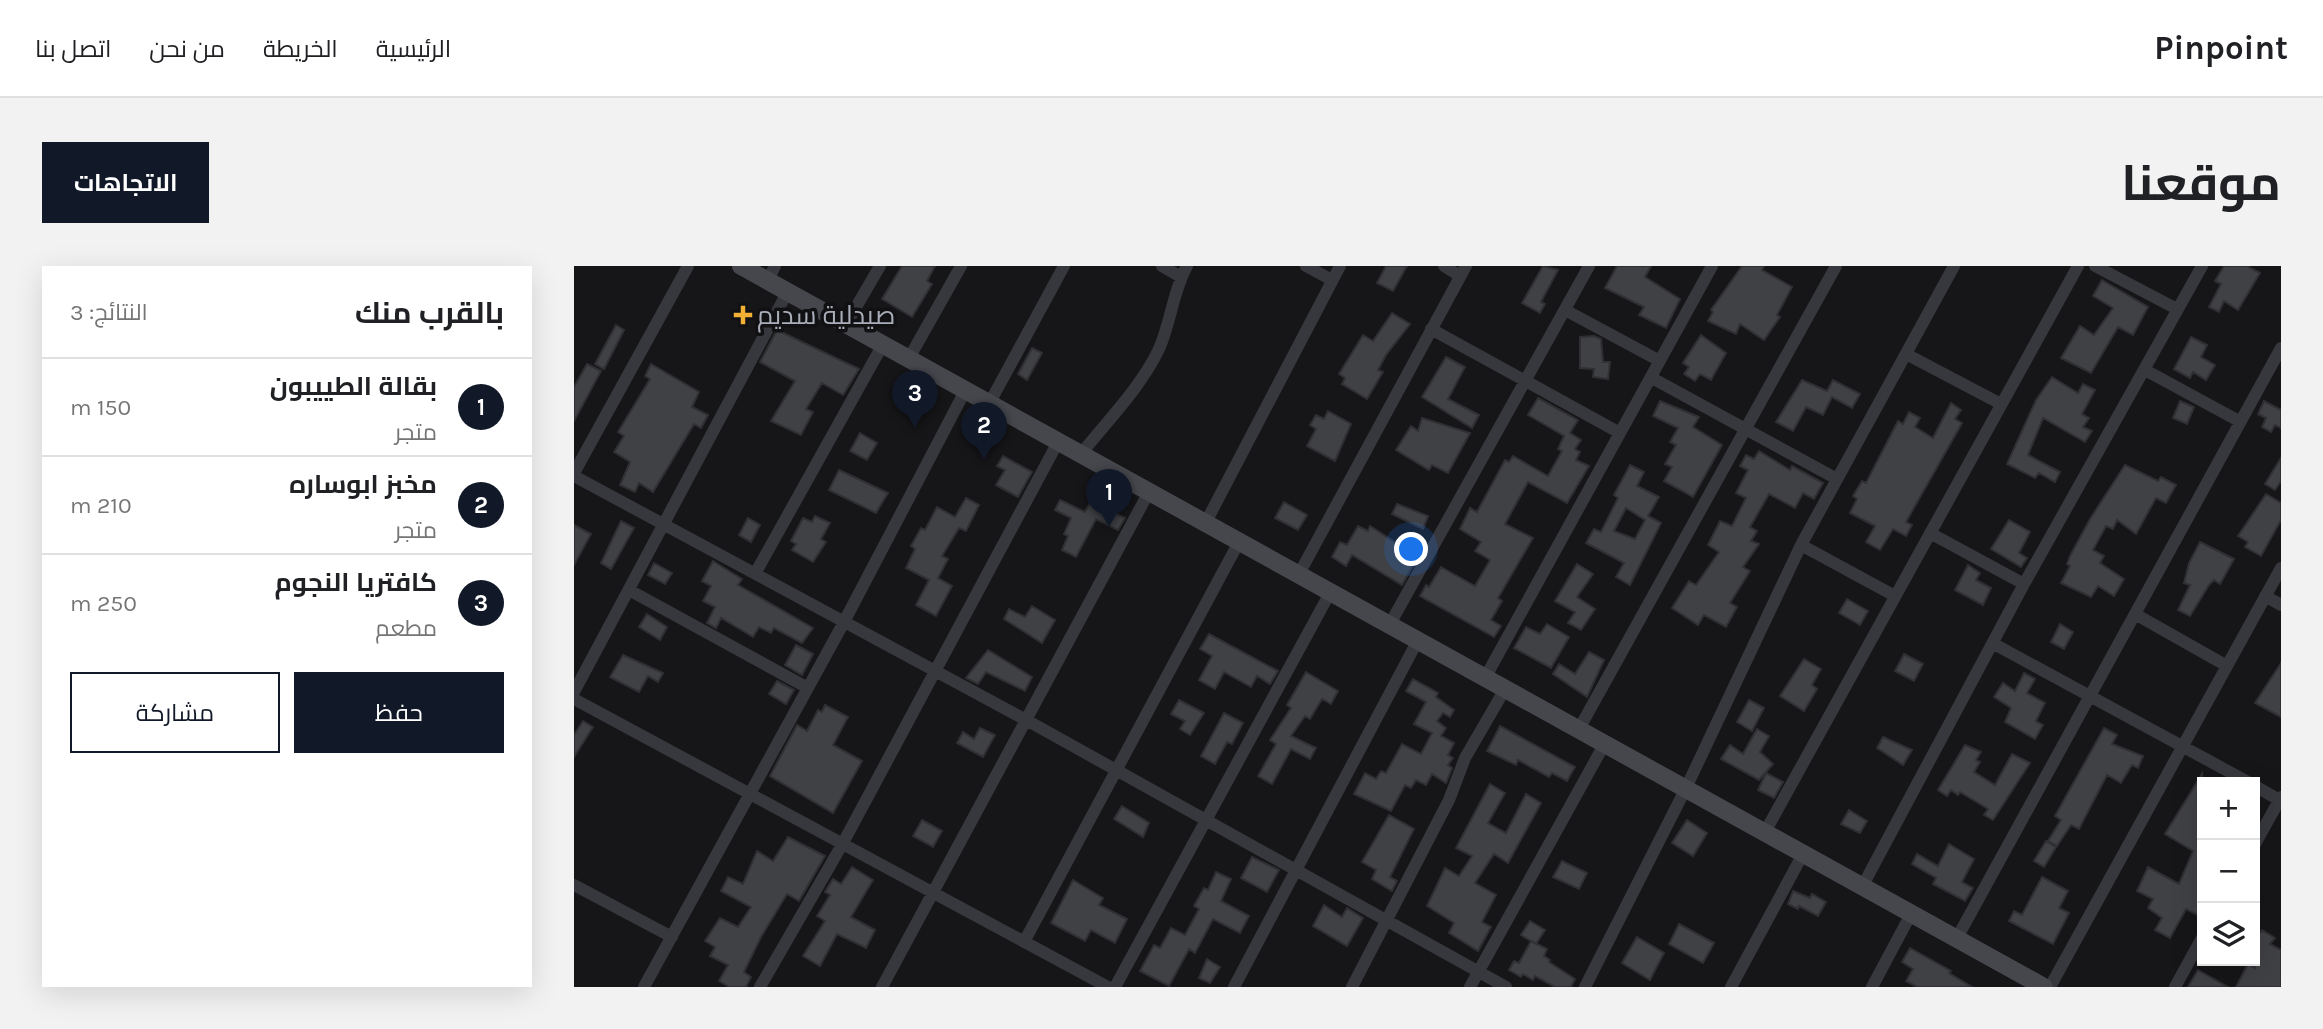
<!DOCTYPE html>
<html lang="ar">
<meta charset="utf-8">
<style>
body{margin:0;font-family:Karla,Cairo,sans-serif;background:#f2f2f2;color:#202124;direction:rtl}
.controls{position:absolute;right:21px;bottom:21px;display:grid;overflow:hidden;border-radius:0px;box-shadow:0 7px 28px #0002}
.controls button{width:63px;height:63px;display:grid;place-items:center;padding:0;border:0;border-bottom:2px solid #e0e0e0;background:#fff;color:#202124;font:35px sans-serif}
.you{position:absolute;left:838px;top:284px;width:24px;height:24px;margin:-18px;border:5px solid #fff;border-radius:50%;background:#1a73e8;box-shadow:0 0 0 10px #1a73e833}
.badge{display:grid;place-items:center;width:46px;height:46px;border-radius:50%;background:#111827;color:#fff;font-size:23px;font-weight:700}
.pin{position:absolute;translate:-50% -58px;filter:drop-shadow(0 2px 4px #0008)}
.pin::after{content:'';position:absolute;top:37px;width:24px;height:21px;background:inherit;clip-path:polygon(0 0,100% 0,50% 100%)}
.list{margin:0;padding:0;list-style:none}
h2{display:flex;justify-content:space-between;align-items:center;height:91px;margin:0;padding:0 28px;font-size:30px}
h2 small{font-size:23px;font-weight:400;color:#757577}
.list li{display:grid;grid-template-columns:46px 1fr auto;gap:21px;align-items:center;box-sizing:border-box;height:98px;padding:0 28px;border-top:2px solid #e0e0e0}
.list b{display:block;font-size:26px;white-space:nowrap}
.list p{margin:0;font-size:23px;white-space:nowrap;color:#757577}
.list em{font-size:23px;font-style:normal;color:#757577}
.actions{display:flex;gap:14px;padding:21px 28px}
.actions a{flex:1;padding:16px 0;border:2px solid #111827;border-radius:0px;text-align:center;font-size:24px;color:#111827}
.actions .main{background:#111827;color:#fff}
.icon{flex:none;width:38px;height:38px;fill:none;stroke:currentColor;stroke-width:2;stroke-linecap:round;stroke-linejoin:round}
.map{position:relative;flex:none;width:1707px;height:721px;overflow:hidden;direction:ltr;border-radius:0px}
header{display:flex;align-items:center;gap:42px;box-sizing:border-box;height:98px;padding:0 35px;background:#fff;border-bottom:2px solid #e0e0e0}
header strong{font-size:33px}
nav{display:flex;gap:38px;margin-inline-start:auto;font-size:24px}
.intro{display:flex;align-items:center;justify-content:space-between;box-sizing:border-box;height:168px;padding:0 42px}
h1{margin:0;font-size:49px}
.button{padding:18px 32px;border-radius:0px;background:#111827;color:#fff;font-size:24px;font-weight:700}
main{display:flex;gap:42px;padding:0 42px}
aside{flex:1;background:#fff;border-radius:0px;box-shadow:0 7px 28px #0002}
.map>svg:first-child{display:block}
</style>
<header>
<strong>Pinpoint</strong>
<nav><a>الرئيسية</a><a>الخريطة</a><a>من نحن</a><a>اتصل بنا</a></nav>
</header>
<div class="intro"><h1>موقعنا</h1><a class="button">الاتجاهات</a></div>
<main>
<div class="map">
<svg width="1707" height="721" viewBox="0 0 1707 721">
<rect width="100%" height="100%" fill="#161618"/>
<!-- building -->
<path fill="#404145" stroke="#303034" stroke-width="2" fill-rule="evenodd" d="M 328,0 L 361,0 L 353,15 L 358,18 L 338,51 L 308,33 Z
M 812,0 L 833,0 L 819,25 L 803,17 Z
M 969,0 L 984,4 L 967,36 L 971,38 L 966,47 L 948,37 Z
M 1043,0 L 1077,0 L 1071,11 L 1106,33 L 1092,62 L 1065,49 L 1070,41 L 1031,22 Z
M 1168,0 L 1190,0 L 1188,4 L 1218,21 L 1203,49 L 1206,51 L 1190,74 L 1166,58 L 1162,68 L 1134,55 L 1139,46 L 1137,44 Z
M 1650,0 L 1673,0 L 1686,7 L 1664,44 L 1650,35 L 1645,46 L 1635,41 L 1647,18 L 1641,15 Z
M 1528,14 L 1574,41 L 1559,69 L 1544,61 L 1517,107 L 1487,92 L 1506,60 L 1520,69 L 1539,42 L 1519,30 Z
M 818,47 L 836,58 L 812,89 L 804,104 L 809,106 L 793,133 L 768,118 L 771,112 L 765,108 L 789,69 L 799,75 Z
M 42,59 L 50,64 L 30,103 L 21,98 Z
M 203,64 L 285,103 L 269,129 L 248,117 L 232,143 L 239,146 L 227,169 L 197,155 L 221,115 L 186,96 Z
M 1127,69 L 1152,87 L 1137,114 L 1126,108 L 1121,115 L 1110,108 L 1115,101 L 1109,97 Z
M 1020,70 L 1027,73 L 1029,96 L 1036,96 L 1034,113 L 1019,111 L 1020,103 L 1006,102 L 1006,71 Z
M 1617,71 L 1633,79 L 1627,91 L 1641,99 L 1632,114 L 1619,106 L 1616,112 L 1600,103 Z
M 458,82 L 468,87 L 453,114 L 444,108 Z
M 872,91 L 891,101 L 874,133 L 905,149 L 898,162 L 848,131 Z
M 13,98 L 27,105 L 0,155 L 0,121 Z
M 77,98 L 125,126 L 118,141 L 134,149 L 127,162 L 120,158 L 79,226 L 65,217 L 61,226 L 46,219 L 56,196 L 40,186 L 50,170 L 44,166 L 76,113 L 71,110 Z
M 1478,111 L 1504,127 L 1509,118 L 1521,124 L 1508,148 L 1515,152 L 1509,161 L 1518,165 L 1511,176 L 1469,152 L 1454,189 L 1486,206 L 1481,216 L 1465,207 L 1461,212 L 1433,198 L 1462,134 Z
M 1228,114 L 1253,125 L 1259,114 L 1286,128 L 1278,142 L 1258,131 L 1249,149 L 1232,141 L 1219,165 L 1202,156 Z
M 964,132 L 1004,154 L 996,167 L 1007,174 L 1001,183 L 1006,186 L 1002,194 L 1015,200 L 993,237 L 954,216 L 931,258 L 959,272 L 924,332 L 928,335 L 917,354 L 927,360 L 920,371 L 846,330 L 852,319 L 855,321 L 867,301 L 901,320 L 916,294 L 901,285 L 907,276 L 886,263 L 896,242 L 903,246 L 931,194 L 935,196 L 939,190 L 974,210 L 988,185 L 984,183 L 990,170 L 954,149 Z
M 1086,135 L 1125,151 L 1119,161 L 1148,179 L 1119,231 L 1090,215 L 1098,201 L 1091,198 L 1102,179 L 1096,176 L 1104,162 L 1079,150 Z
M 1606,135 L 1620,141 L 1613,158 L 1599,152 Z
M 1690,135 L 1707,144 L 1707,162 L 1701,159 L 1697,166 L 1688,161 L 1692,152 L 1684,148 Z
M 1377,137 L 1387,144 L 1381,153 L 1388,157 L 1332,256 L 1338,259 L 1332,270 L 1319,263 L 1306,284 L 1292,276 L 1301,260 L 1276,247 L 1283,233 L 1279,230 L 1288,215 L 1292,217 L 1324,155 L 1329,158 L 1335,146 L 1346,152 L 1341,161 L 1359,172 Z
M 754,145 L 777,158 L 761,195 L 733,180 L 742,163 L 736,159 L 742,149 L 750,153 Z
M 848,152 L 896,167 L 874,207 L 858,199 L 855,204 L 822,184 L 837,160 L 844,165 Z
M 286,167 L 303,177 L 293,194 L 276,185 Z
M 1185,185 L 1216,204 L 1218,200 L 1249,217 L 1240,233 L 1229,227 L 1221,242 L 1195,228 L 1176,261 L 1183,265 L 1177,275 L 1185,278 L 1169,301 L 1176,305 L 1156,337 L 1163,341 L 1152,361 L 1130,349 L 1124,359 L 1098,342 L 1115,315 L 1122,319 L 1145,286 L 1134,279 L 1146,255 L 1158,260 L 1172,232 L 1162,227 L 1174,204 L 1166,200 L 1172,189 L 1180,193 Z
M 429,190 L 458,206 L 444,231 L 422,219 L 431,204 L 423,200 Z
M 1707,192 L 1707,215 L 1701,224 L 1691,218 Z
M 1056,199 L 1070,206 L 1063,220 L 1085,231 L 1074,250 L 1087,257 L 1056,319 L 1042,311 L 1050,297 L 1012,277 L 1020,263 L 1027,266 L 1044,232 L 1040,229 ZM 1052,242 L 1071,254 L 1061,273 L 1040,265 Z
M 1551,199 L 1584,215 L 1587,211 L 1602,219 L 1592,237 L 1582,232 L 1562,268 L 1543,254 L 1539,263 L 1532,260 L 1519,284 L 1530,290 L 1526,297 L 1550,313 L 1540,330 L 1524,320 L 1517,331 L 1487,317 L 1496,300 L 1493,298 L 1496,290 L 1516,253 Z
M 265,204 L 314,227 L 302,247 L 255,224 Z
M 1692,228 L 1707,237 L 1707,254 L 1687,290 L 1671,281 L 1674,276 L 1664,270 Z
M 392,232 L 405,239 L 392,265 L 385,262 L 368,290 L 374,293 L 364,312 L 378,320 L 362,350 L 342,339 L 355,314 L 332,302 L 341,283 L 337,280 L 347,262 L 351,264 L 363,241 L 381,251 Z
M 486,234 L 511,246 L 517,235 L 551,252 L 544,264 L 522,253 L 502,291 L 488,284 L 494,270 L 490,268 L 497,252 L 481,244 Z
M 710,236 L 733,249 L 724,264 L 701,252 Z
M 823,238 L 854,250 L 849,263 L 818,248 Z
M 241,250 L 256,257 L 247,273 L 252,276 L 239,296 L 218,284 L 222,278 L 217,275 L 229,252 L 238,256 Z
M 174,252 L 186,259 L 177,276 L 165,269 Z
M 1435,254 L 1456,266 L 1445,287 L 1453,292 L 1447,301 L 1417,283 Z
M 47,255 L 60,262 L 37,303 L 27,297 Z
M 0,259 L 17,268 L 0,299 Z
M 784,260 L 794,265 L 796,260 L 844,291 L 828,319 L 778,289 L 772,300 L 758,291 L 766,276 L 773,279 Z
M 1626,276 L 1660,293 L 1646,318 L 1640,314 L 1635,319 L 1616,350 L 1604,344 L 1616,319 L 1610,317 L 1615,297 Z
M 139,295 L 168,313 L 164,319 L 239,362 L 228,377 L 200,362 L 197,367 L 185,361 L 179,371 L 147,352 L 142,362 L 133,357 L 141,341 L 129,335 L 137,320 L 128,315 Z
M 80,297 L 98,307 L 91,318 L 74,309 Z
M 1003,298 L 1019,308 L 1003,331 L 1021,343 L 1007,364 L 994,357 L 1001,346 L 981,335 Z
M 1394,299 L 1406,307 L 1402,314 L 1417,322 L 1409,339 L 1381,324 Z
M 1273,333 L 1294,345 L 1286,359 L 1265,347 Z
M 458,340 L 481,354 L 468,377 L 430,353 L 435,343 L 451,351 Z
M 73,348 L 93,361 L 86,374 L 65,361 Z
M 973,358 L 995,371 L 977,402 L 940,382 L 952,361 L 966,368 Z
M 1486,358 L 1499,366 L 1490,383 L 1477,376 Z
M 635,368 L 704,405 L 696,418 L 683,410 L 677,421 L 650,406 L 641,423 L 625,414 L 638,390 L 626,383 Z
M 222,379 L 239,388 L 228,409 L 211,399 Z
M 414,384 L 458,411 L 451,425 L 412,406 L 404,418 L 392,412 Z
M 1015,386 L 1030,394 L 1013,431 L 979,408 L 985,398 L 1001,408 Z
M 1330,388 L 1349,398 L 1340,415 L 1321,405 Z
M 49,389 L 89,407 L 84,416 L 74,410 L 65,426 L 36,411 Z
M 1230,393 L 1247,403 L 1238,419 L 1243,423 L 1230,445 L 1206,430 Z
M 1707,397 L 1707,451 L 1681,437 Z
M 732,406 L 764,425 L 757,438 L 748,433 L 736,453 L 731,450 L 717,470 L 742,482 L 736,493 L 717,483 L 698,518 L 684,510 L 702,478 L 696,474 L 717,442 L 713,439 Z
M 1450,407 L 1461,413 L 1453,427 L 1471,437 L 1462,455 L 1469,459 L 1461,473 L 1431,456 L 1437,442 L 1420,431 L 1429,417 L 1441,425 Z
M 839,413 L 864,427 L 862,431 L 880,444 L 876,451 L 869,447 L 863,455 L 872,462 L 867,470 L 880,477 L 874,489 L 879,492 L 874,499 L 878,502 L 872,517 L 858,508 L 852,519 L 842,514 L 837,522 L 831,519 L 817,545 L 780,528 L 791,507 L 802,513 L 807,505 L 812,507 L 828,478 L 847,488 L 858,467 L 840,458 L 852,436 L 832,425 Z
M 203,415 L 220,424 L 212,438 L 195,428 Z
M 605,434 L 630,447 L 616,469 L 606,463 L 611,455 L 597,448 Z
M 1175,434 L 1190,442 L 1178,465 L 1163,456 Z
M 251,439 L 274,451 L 259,479 L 288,495 L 259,547 L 196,510 L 223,459 L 233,465 L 244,444 L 248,446 Z
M 650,447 L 669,457 L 658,478 L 653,476 L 641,498 L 627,490 Z
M 9,455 L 19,461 L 0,491 L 0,469 Z
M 926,460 L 1001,501 L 993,515 L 978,507 L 975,511 L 944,494 L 942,499 L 913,485 Z
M 406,462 L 421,469 L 409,491 L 383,477 L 389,466 L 400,473 Z
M 1530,462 L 1543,469 L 1538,478 L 1569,490 L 1564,502 L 1558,499 L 1547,517 L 1533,509 L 1505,563 L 1497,559 L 1483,580 L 1474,575 L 1487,554 L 1481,550 Z
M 1183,463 L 1195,470 L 1186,486 L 1199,498 L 1185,514 L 1147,493 L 1156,479 L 1169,488 Z
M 1309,471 L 1338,484 L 1329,499 L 1303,482 Z
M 1391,479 L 1407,486 L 1402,494 L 1406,496 L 1400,506 L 1421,519 L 1438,488 L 1456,497 L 1419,554 L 1410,549 L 1414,543 L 1386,526 L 1384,529 L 1377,524 L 1373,530 L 1364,524 Z
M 1192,507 L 1209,516 L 1200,532 L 1184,524 Z
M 1628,508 L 1628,651 L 1612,643 L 1596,672 L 1581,664 L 1588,652 L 1574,642 L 1579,633 L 1563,625 L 1574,601 L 1605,618 L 1619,585 L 1591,568 Z
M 916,518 L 931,527 L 914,557 L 932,567 L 952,528 L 967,537 L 934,597 L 920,588 L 901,617 L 922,629 L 908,656 L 917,661 L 904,685 L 875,667 L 880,657 L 853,640 L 871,602 L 885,610 L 898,590 L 882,582 Z
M 548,540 L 575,557 L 569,571 L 540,553 Z
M 1275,544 L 1293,555 L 1286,567 L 1267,558 Z
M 815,549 L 840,563 L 816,611 L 823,615 L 818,625 L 798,613 L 802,604 L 788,596 Z
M 348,554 L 368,565 L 359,581 L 339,570 Z
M 1113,554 L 1133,567 L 1119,590 L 1098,577 Z
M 214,571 L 251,590 L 225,635 L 213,628 L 187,671 L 170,706 L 177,711 L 172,721 L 155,721 L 145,715 L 154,699 L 136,690 L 141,681 L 131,675 L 146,652 L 164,661 L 177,641 L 147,625 L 154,611 L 169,618 L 183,585 L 199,595 Z
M 1472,575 L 1482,581 L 1470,601 L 1460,595 Z
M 1375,578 L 1400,593 L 1388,616 L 1399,622 L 1391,635 L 1359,618 L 1362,612 L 1338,598 L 1343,588 L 1364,600 Z
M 678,591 L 705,604 L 693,626 L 667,612 Z
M 988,595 L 1013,607 L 1005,623 L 979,611 Z
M 278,601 L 299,614 L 277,651 L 301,664 L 292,682 L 263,668 L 246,700 L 229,690 L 251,655 L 243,650 L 256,629 L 251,626 L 259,613 L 267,618 Z
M 642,606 L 657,613 L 647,635 L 675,650 L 666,667 L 639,653 L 621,687 L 615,683 L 595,720 L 566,705 L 580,679 L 586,682 L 597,662 L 611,669 L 625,643 L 620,640 L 630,622 L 634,624 Z
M 1468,611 L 1494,625 L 1485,642 L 1495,647 L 1479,678 L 1435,655 L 1440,645 L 1448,649 Z
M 499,614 L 529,632 L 525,639 L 553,653 L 541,677 L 517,664 L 511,675 L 477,657 Z
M 1219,625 L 1236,632 L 1238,628 L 1252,636 L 1244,650 L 1225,640 L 1224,643 L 1214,638 Z
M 750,639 L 768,651 L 773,642 L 789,652 L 773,680 L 739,660 Z
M 956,655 L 971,664 L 962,678 L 947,669 Z
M 1105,658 L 1140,677 L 1129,697 L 1095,678 Z
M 1688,664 L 1701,672 L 1696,678 L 1707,684 L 1707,721 L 1662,721 L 1674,698 L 1681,702 L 1681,675 Z
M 1063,671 L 1090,687 L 1076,714 L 1048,697 Z
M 957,675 L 973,683 L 970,690 L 976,694 L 975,696 L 1001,713 L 997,721 L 981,721 L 961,710 L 959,714 L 949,708 L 947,711 L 935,704 L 940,695 L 945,697 Z
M 1336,682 L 1377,705 L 1375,707 L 1398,721 L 1343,721 L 1332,715 L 1339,703 L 1328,696 Z
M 633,693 L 646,701 L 636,717 L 625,712 Z
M 1624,704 L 1654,721 L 1614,721 Z"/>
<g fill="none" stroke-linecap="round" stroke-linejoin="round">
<!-- minor -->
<path stroke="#37383d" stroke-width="12" d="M 588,0 L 607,11
M 732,0 L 758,14
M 870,0 L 886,10
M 1521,0 L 1603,43
M 194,14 L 201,0
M 991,44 L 1086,95
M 271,60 L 306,0
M 857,63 L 1046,167
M 1332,88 L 1427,138
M 334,94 L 387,0
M 1571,104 L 1665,155
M 1078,112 L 1263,213
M 415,138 L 490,0
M 507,188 C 534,154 567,121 585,83 C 597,56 599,25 613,0
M 0,207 L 114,0
M 0,210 L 454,455 L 932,721
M 632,256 L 766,0
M 1356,267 L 1450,318
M 1227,279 L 1321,330
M 182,306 L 308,80
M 725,308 L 892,0
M 55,324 L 234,422
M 1691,330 L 1707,339
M 1561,348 L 1653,400
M 816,358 L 1015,0
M 1420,378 L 1674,516
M 911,412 L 1138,0
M 0,426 L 214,25
M 0,433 L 534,721
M 1005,463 L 1262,0
M 1681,520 L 1707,535
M 1191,566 L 1504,0
M 1681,578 L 1707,531
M 0,619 L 98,671
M 1288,621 L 1450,318 L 1628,0
M 1383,672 L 1707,82
M 450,676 L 666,274
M 70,721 L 270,356 L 391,125
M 186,721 L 269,577 L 484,176
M 308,721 L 576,224
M 541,721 L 757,325
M 660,721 L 844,374
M 778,721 L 875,534 L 891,492 L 931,423
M 896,721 L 1031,477
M 1011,721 L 1112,522 L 1227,279 L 1380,0
M 1157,721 L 1229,588
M 1298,721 L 1337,648
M 1476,721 L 1707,302
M 1601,721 L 1628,672"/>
<!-- secondary -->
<path stroke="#45474d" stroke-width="18" d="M 167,0 L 1470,721"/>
</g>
<!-- markers -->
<path fill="#f2b134" stroke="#111113" stroke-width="2.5" d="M165.5 38.5h7v7h7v7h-7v7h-7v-7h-7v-7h7z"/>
<g text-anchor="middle" stroke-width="7" stroke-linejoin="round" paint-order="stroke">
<!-- poi labels -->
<g font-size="26" fill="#a8adb8" stroke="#111113" text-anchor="start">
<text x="183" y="58">صيدلية سديم</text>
</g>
</g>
</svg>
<div class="controls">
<button>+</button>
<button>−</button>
<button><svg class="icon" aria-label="layers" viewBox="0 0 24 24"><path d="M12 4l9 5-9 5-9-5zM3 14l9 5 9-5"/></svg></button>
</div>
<div class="you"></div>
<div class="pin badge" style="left:535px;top:261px">1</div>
<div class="pin badge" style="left:410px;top:194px">2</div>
<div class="pin badge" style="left:341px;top:162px">3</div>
</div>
<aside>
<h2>بالقرب منك<small>النتائج: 3</small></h2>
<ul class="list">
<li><span class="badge">1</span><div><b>بقالة الطييبون</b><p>متجر</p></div><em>150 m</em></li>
<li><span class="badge">2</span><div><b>مخبز ابوساره</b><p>متجر</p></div><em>210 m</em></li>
<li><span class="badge">3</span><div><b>كافتريا النجوم</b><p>مطعم</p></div><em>250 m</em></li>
</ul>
<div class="actions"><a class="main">حفظ</a><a>مشاركة</a></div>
</aside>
</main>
